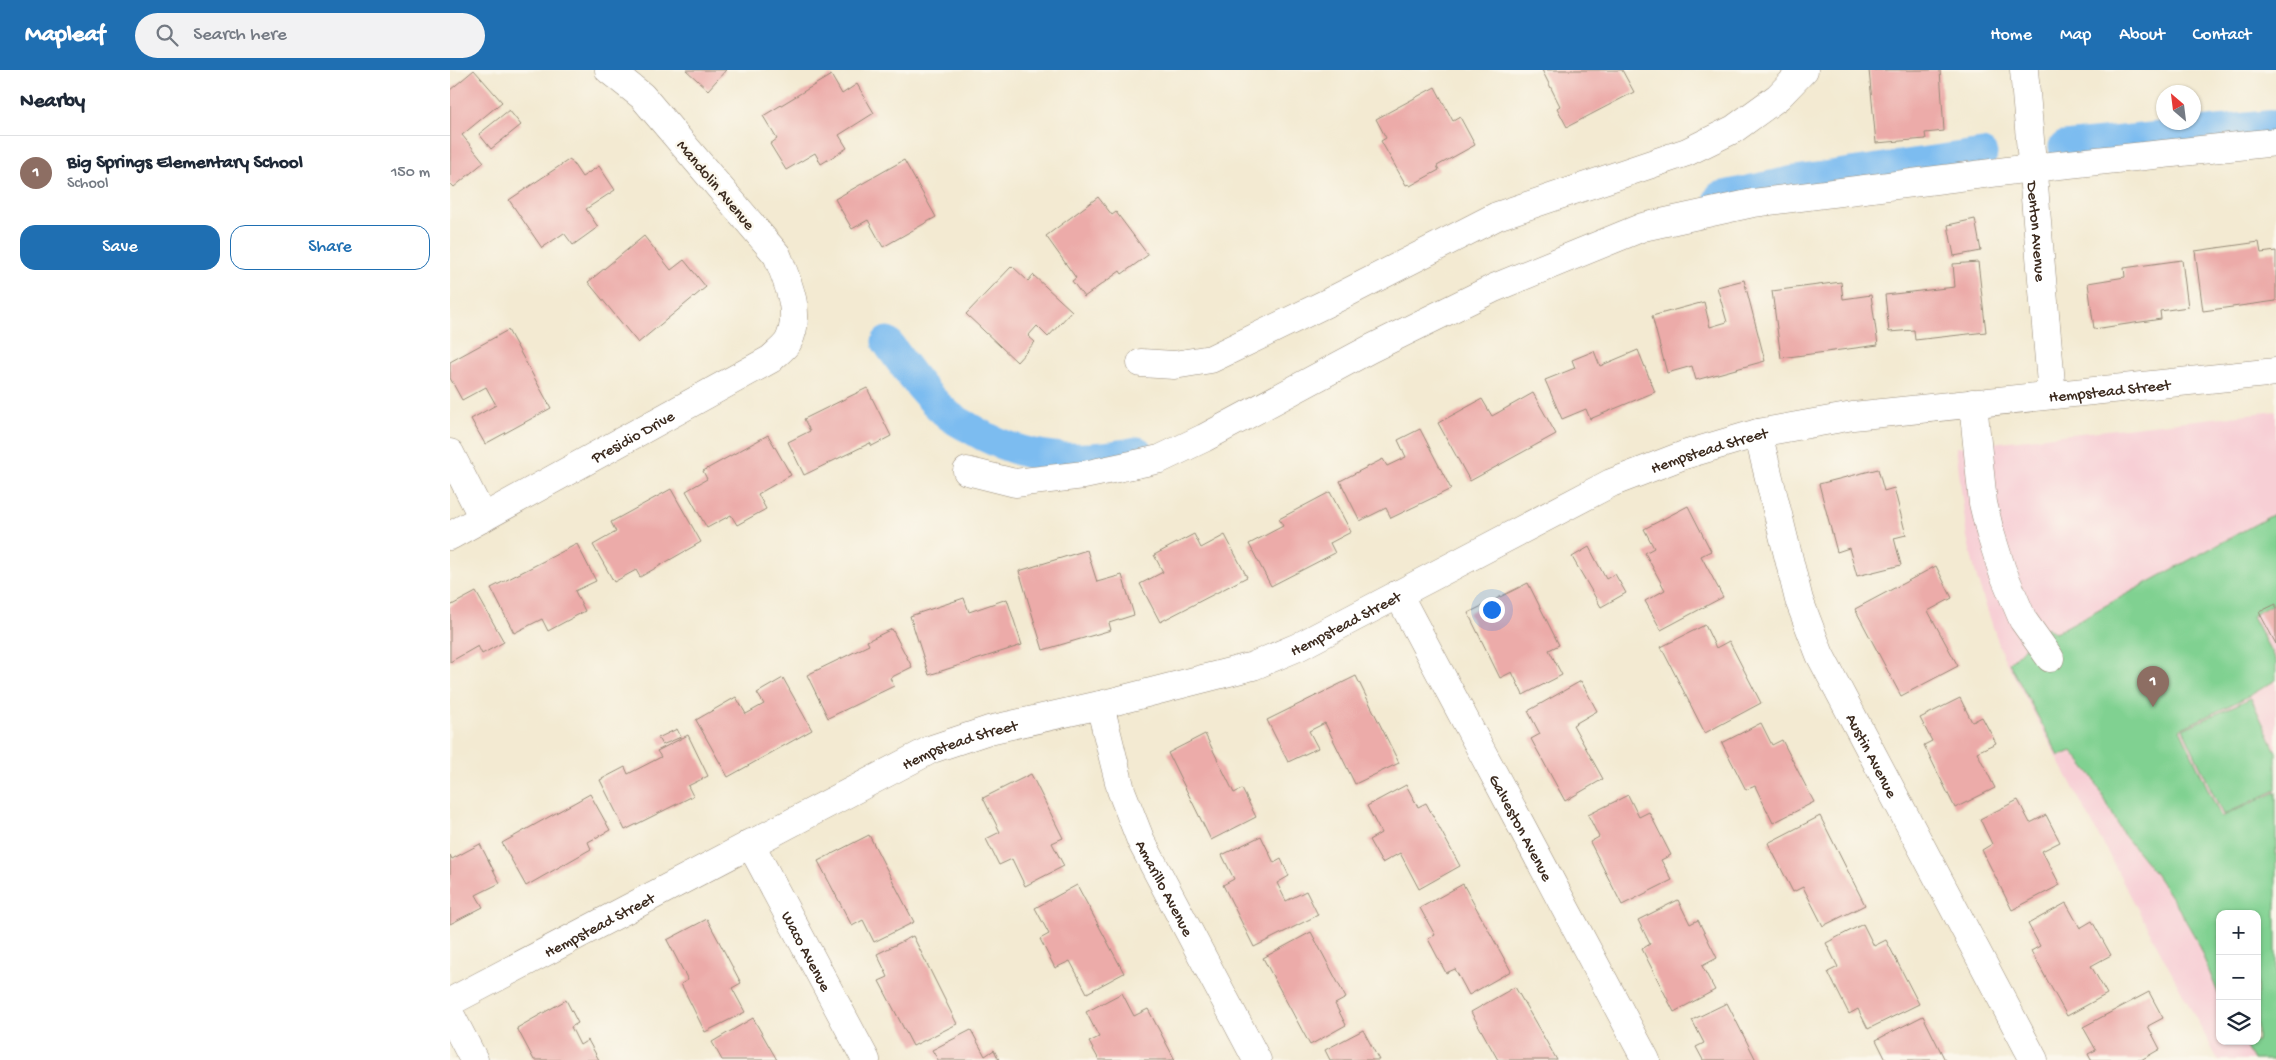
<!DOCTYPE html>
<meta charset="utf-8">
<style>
body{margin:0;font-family:"Gochi Hand",sans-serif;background:#f2f2f3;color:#1f2937}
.controls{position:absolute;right:15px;bottom:15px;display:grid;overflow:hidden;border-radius:10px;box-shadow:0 1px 4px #0004}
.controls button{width:45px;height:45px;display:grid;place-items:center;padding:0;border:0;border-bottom:1px solid #e0e1e3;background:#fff;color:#1f2937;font:25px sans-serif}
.compass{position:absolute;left:1706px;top:15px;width:45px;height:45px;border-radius:50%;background:#fff;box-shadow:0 1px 4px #0004;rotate:332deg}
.you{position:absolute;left:1041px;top:539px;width:18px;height:18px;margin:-12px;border:4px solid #fff;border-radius:50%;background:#1a73e8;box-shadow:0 0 0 8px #1a73e833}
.badge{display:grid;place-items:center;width:32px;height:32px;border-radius:50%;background:#1f6fb2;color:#fff;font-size:16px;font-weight:700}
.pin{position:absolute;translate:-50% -41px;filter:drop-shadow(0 1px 2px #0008)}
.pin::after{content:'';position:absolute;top:26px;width:18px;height:15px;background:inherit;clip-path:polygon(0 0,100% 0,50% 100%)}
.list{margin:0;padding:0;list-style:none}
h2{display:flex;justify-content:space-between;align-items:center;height:65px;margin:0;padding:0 20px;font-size:21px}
h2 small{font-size:16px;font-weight:400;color:#747a83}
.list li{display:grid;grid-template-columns:32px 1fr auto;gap:15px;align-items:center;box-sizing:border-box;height:75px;padding:0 20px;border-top:1px solid #e0e1e3}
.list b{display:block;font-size:19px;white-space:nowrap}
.list p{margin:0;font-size:16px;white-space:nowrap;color:#747a83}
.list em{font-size:16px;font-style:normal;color:#747a83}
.actions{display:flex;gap:10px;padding:15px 20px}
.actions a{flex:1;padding:11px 0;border:1px solid #1f6fb2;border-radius:15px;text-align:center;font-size:18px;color:#1f6fb2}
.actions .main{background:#1f6fb2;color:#fff}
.icon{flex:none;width:28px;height:28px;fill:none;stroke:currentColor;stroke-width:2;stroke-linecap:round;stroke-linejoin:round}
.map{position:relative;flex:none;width:1826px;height:990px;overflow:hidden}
header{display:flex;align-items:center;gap:30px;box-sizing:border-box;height:70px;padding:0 25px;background:#1f6fb2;color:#fff}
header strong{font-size:24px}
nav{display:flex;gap:28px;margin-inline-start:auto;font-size:18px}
.search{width:350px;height:45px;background:#f2f2f3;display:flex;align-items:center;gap:12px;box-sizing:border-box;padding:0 18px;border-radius:28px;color:#747a83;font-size:19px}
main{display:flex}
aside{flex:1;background:#fff}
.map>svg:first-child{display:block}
</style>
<header>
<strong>Mapleaf</strong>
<div class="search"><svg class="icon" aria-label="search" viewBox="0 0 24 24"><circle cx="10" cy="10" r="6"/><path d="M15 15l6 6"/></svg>Search here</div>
<nav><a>Home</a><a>Map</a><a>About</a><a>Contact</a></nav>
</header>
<main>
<aside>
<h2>Nearby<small></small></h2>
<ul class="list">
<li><span class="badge" style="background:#8d6e63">1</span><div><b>Big Springs Elementary School</b><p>School</p></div><em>150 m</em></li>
</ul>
<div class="actions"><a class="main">Save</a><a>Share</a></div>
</aside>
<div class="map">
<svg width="1826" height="990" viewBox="0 0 1826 990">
<rect width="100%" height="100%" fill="#fbf7ec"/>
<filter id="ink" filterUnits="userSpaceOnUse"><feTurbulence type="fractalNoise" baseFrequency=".02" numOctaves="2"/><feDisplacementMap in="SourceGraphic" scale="10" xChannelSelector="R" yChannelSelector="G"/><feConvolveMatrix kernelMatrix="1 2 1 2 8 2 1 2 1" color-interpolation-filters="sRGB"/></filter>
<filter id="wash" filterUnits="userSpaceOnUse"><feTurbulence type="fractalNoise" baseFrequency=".0096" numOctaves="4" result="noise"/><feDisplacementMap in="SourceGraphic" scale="20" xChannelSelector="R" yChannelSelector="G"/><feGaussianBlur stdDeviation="1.12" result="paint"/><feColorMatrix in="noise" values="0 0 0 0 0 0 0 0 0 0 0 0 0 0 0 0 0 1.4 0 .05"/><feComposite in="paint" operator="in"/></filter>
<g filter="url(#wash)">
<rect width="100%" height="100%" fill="#f3ead2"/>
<!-- built -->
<path fill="#f7cfd5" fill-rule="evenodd" d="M 1826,341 L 1826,990 L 1768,990 L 1552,584 L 1527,509 L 1517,468 L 1506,377 ZM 1770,844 L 1807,844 L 1807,971 L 1770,971 Z"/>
<!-- green -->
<path fill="#80d191" stroke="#5e7e58" d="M 1826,443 L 1826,532 L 1802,546 L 1826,591 L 1826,610 L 1799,626 L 1730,659 L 1771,747 L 1826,722 L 1826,990 L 1803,990 L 1792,971 L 1807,971 L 1807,844 L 1770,844 L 1770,928 L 1745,867 L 1729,839 L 1704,802 L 1673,764 L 1643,707 L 1622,681 L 1609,686 L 1559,593 L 1575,577 L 1584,587 L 1596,557 L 1605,563 Z
M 1801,628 L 1826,682 L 1826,720 L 1773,745 L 1733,659 Z"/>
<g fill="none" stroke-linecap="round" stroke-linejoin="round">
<!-- canal -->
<path stroke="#7cbcf0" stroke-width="31" d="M 1614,77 L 1826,55
M 1270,127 L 1345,111 L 1532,84
M 437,272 C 455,297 473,323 496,343 C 502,349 511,353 518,357 C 572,391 627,394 688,382"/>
</g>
<g id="blocks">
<!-- building -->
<path fill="#ecaba9" d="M 24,0 L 52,32 L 12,65 L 34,92 L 4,117 L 0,113 L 0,20 Z
M 236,0 L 276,0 L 258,20 Z
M 1092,0 L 1172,0 L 1184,22 L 1117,57 L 1107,38 L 1110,36 Z
M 1419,0 L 1490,0 L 1494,61 L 1475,63 L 1476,69 L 1426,73 Z
M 381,5 L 392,24 L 407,14 L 424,43 L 389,65 L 397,78 L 371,94 L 365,83 L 336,100 L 320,74 L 327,69 L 313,46 Z
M 985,17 L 1003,51 L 1010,47 L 1025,75 L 987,96 L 989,100 L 960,116 L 959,114 L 956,115 L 931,71 L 936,68 L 926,49 Z
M 59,40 L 71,55 L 41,79 L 29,64 Z
M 120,89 L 132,107 L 149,96 L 165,120 L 136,139 L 148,157 L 123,175 L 114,163 L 92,178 L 59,130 Z
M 454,90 L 486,147 L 433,177 L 418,150 L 402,159 L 385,129 Z
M 648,127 L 662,145 L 666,142 L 698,185 L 672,204 L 670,201 L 634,227 L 622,211 L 626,208 L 596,166 Z
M 1525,149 L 1531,181 L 1504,186 L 1498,155 Z
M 194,166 L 221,200 L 234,190 L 256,217 L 188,273 L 138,212 Z
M 1809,172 L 1811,183 L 1826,181 L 1826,231 L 1753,241 L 1745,181 Z
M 1732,190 L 1738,237 L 1710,241 L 1711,249 L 1644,259 L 1638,213 L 1675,207 L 1674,198 Z
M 1528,192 L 1536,262 L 1465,270 L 1464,260 L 1439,262 L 1435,225 L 1505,217 L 1503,194 Z
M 562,196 L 578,211 L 583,205 L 622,241 L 598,267 L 587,256 L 578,266 L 585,272 L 567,292 L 516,244 Z
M 1294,210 L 1315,291 L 1246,310 L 1242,296 L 1217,303 L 1202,246 L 1254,232 L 1260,257 L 1277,252 L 1267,217 Z
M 1391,212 L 1393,229 L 1421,225 L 1428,275 L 1331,288 L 1322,221 Z
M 58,260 L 101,338 L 35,374 L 21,349 L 46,335 L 36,317 L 12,330 L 0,308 L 0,292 Z
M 1188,280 L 1205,322 L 1140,349 L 1136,339 L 1112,349 L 1095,310 L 1125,298 L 1122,290 L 1144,281 L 1150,296 Z
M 417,318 L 441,366 L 422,376 L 420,373 L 354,405 L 338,372 L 360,361 L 354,349 Z
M 1083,323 L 1106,364 L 1020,411 L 988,353 L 1032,329 L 1042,346 Z
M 970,359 L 1001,419 L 941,448 L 936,438 L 910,451 L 890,411 L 933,389 L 937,396 L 956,387 L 948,370 Z
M 318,365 L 341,405 L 308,424 L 316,439 L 287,455 L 281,445 L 257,458 L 236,421 L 257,409 L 253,401 Z
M 1428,399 L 1434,421 L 1444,418 L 1456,465 L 1444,468 L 1451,495 L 1407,506 L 1399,478 L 1387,482 L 1369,414 Z
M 221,419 L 251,472 L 190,507 L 186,500 L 164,512 L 143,475 L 166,462 L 161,452 Z
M 880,422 L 901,462 L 880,473 L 885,483 L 821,516 L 799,474 L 833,456 L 829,449 Z
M 1238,436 L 1261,481 L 1251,486 L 1273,527 L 1211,560 L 1195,531 L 1215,520 L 1195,483 L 1204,478 L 1194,459 Z
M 744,464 L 751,478 L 775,465 L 797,507 L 710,552 L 690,514 L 713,502 L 704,485 Z
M 127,474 L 146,511 L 125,521 L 135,541 L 98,561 L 92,549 L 64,563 L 41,518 Z
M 1139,477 L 1156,509 L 1165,504 L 1176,523 L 1151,537 L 1122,487 Z
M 637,480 L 647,512 L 672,505 L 684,545 L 659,553 L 661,560 L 593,580 L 569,501 Z
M 1486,496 L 1502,528 L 1478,541 L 1508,596 L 1451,626 L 1405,539 Z
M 1078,513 L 1109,575 L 1099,580 L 1112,605 L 1073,625 L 1062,602 L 1050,608 L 1018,543 Z
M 26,522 L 54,572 L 32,584 L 28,576 L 0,592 L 0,536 Z
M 514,528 L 519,542 L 557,529 L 572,575 L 479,605 L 460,546 Z
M 1826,534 L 1826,574 L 1809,542 Z
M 1255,555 L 1266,578 L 1279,571 L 1311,633 L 1255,663 L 1211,577 Z
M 442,559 L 462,597 L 440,608 L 444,616 L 378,648 L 357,605 L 419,575 L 417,571 Z
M 906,606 L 949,693 L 905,714 L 875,653 L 859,661 L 868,678 L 838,692 L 817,650 Z
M 333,608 L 362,660 L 278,707 L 246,650 L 286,627 L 296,644 L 314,634 L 307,623 Z
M 1131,611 L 1147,641 L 1123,655 L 1153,709 L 1115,731 L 1081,669 L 1090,664 L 1078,641 Z
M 1510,628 L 1522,652 L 1532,647 L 1546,673 L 1527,682 L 1545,718 L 1505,738 L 1474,675 L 1482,671 L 1470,648 Z
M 1311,653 L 1322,675 L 1332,670 L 1364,732 L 1323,753 L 1305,716 L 1296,720 L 1272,673 Z
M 227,659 L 231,667 L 212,675 L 208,668 Z
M 755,664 L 784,723 L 792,719 L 806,747 L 761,770 L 718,683 Z
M 238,665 L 258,706 L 238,716 L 243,726 L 175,760 L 150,710 L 175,697 L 178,704 L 211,687 L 207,681 Z
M 581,704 L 613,768 L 602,773 L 614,796 L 575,816 L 562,789 L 549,795 L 536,769 L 550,762 L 533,728 Z
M 956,715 L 968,737 L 976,733 L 1010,796 L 969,819 L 950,783 L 932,793 L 919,770 L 931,763 L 917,736 Z
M 140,724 L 160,760 L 138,772 L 141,779 L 76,816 L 52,773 Z
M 1178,725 L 1189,747 L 1199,742 L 1221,785 L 1211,790 L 1222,810 L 1172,835 L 1140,772 L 1149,767 L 1138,745 Z
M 1568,730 L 1580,753 L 1596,745 L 1610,772 L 1592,781 L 1610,815 L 1562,840 L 1532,780 L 1542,774 L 1530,749 Z
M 1370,746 L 1415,835 L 1373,856 L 1353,817 L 1343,822 L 1318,773 Z
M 419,765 L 464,852 L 424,872 L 413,850 L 402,856 L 368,791 Z
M 811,766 L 824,793 L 831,789 L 839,806 L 827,813 L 836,831 L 856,821 L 868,845 L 804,877 L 773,815 L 784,809 L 772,785 Z
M 30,774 L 50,813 L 26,825 L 33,837 L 0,854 L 0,785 L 2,789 Z
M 1013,814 L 1061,901 L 1019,925 L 1005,899 L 996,903 L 978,869 L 985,865 L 970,838 Z
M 627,815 L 674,903 L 637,923 L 620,891 L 605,898 L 590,869 L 599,864 L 585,838 Z
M 1228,830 L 1240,854 L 1248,850 L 1267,888 L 1252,896 L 1265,920 L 1224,942 L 1192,879 L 1200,874 L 1188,850 Z
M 1616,833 L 1630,858 L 1642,851 L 1661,885 L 1641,896 L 1657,924 L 1617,946 L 1581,881 L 1590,876 L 1578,854 Z
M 257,849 L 291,913 L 282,918 L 295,942 L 255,962 L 231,914 L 238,910 L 217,870 Z
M 1413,854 L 1424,876 L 1436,870 L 1469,934 L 1418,959 L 1408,939 L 1399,944 L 1378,902 L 1388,897 L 1376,873 Z
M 861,862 L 896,928 L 885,934 L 896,955 L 860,975 L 813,888 Z
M 463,866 L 507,954 L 463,976 L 429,911 L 438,907 L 427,884 Z
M 1065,917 L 1107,990 L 1048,990 L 1021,942 Z
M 1699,922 L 1713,948 L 1698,956 L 1710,979 L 1691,990 L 1641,990 L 1638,984 L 1646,980 L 1633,957 Z
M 672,923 L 684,946 L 698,939 L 725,990 L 649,990 L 639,972 L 649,967 L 636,942 Z
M 116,930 L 128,953 L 121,957 L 130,975 L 138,970 L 149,990 L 84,990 L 67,958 Z
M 1277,933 L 1306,990 L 1253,990 L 1246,977 L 1254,973 L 1242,950 Z
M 1473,946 L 1495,990 L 1436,990 L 1426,970 Z
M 303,948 L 327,990 L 272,990 L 262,972 Z
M 521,960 L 535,986 L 544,980 L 549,990 L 488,990 L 482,980 Z
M 913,960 L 929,990 L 880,990 L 875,980 Z"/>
</g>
</g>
<g filter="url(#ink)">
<use href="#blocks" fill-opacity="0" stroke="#978a78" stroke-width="1"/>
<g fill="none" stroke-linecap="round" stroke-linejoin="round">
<defs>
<g id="minor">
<path id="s1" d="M 1574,0 L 1602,325"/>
<path d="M 691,293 L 724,295 L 761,289 L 881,231 L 1047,146 L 1237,82 L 1284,59 L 1328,27 L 1354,0"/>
<path d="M 1523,333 L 1533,433 L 1540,462 L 1552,500 L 1573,550 L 1600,588"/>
<path id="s2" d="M 1308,363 L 1349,530 L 1370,585 L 1584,990"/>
<path d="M 0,383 L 33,448"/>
<path d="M 517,401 L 565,413 L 634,405 L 710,389 L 754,368 L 920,279 L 1044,218 L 1193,157 L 1303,133 L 1581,98 L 1826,72"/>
<path id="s3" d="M 0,466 L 321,289 C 326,284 334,278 338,272 C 353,244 337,211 327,185 L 192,26 L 159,0"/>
<path id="s4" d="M 948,524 L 1196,990"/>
<path id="s5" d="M 650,635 L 671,720 L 691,771 L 807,990"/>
<path id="s6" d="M 300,773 L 416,990"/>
<path id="s7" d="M 0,932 L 482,679 L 539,660 L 650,635 L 803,596 L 848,577 L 1161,413 L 1234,385 L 1308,363 L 1403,346 L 1826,302"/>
<path d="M 0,944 L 24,990"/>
</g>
</defs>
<!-- minor casing -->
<use href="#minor" stroke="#978a78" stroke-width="29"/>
<!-- minor -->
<use href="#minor" stroke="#fff" stroke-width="28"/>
</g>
</g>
<g text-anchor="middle" stroke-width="5" stroke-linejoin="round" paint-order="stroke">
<!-- street labels -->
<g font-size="16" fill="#3b2a1e" stroke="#fbf7ec">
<text transform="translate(267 114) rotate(50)" y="6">Mandolin Avenue</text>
<text dy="6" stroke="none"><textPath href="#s1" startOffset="162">Denton Avenue</textPath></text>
<text dy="6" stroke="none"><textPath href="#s7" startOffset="1788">Hempstead Street</textPath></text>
<text dy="6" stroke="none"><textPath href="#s3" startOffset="208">Presidio Drive</textPath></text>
<text dy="6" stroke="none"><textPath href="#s7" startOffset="1382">Hempstead Street</textPath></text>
<text dy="6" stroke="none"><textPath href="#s7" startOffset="978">Hempstead Street</textPath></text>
<text dy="6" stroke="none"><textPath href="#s7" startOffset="572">Hempstead Street</textPath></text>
<text dy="6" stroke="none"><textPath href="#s2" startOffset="344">Austin Avenue</textPath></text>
<text dy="6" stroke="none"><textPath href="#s4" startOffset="264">Galveston Avenue</textPath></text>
<text dy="6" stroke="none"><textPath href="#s5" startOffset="195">Amarillo Avenue</textPath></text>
<text dy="6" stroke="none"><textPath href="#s7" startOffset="168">Hempstead Street</textPath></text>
<text dy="6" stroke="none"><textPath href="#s6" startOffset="122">Waco Avenue</textPath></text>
</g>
</g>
</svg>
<div class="controls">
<button>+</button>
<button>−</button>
<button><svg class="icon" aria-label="layers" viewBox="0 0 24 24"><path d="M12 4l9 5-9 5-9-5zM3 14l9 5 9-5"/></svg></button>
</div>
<svg class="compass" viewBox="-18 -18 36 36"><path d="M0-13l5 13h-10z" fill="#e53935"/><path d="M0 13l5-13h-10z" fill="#747a83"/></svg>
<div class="you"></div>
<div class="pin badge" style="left:1703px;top:637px;background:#8d6e63">1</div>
</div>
</main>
